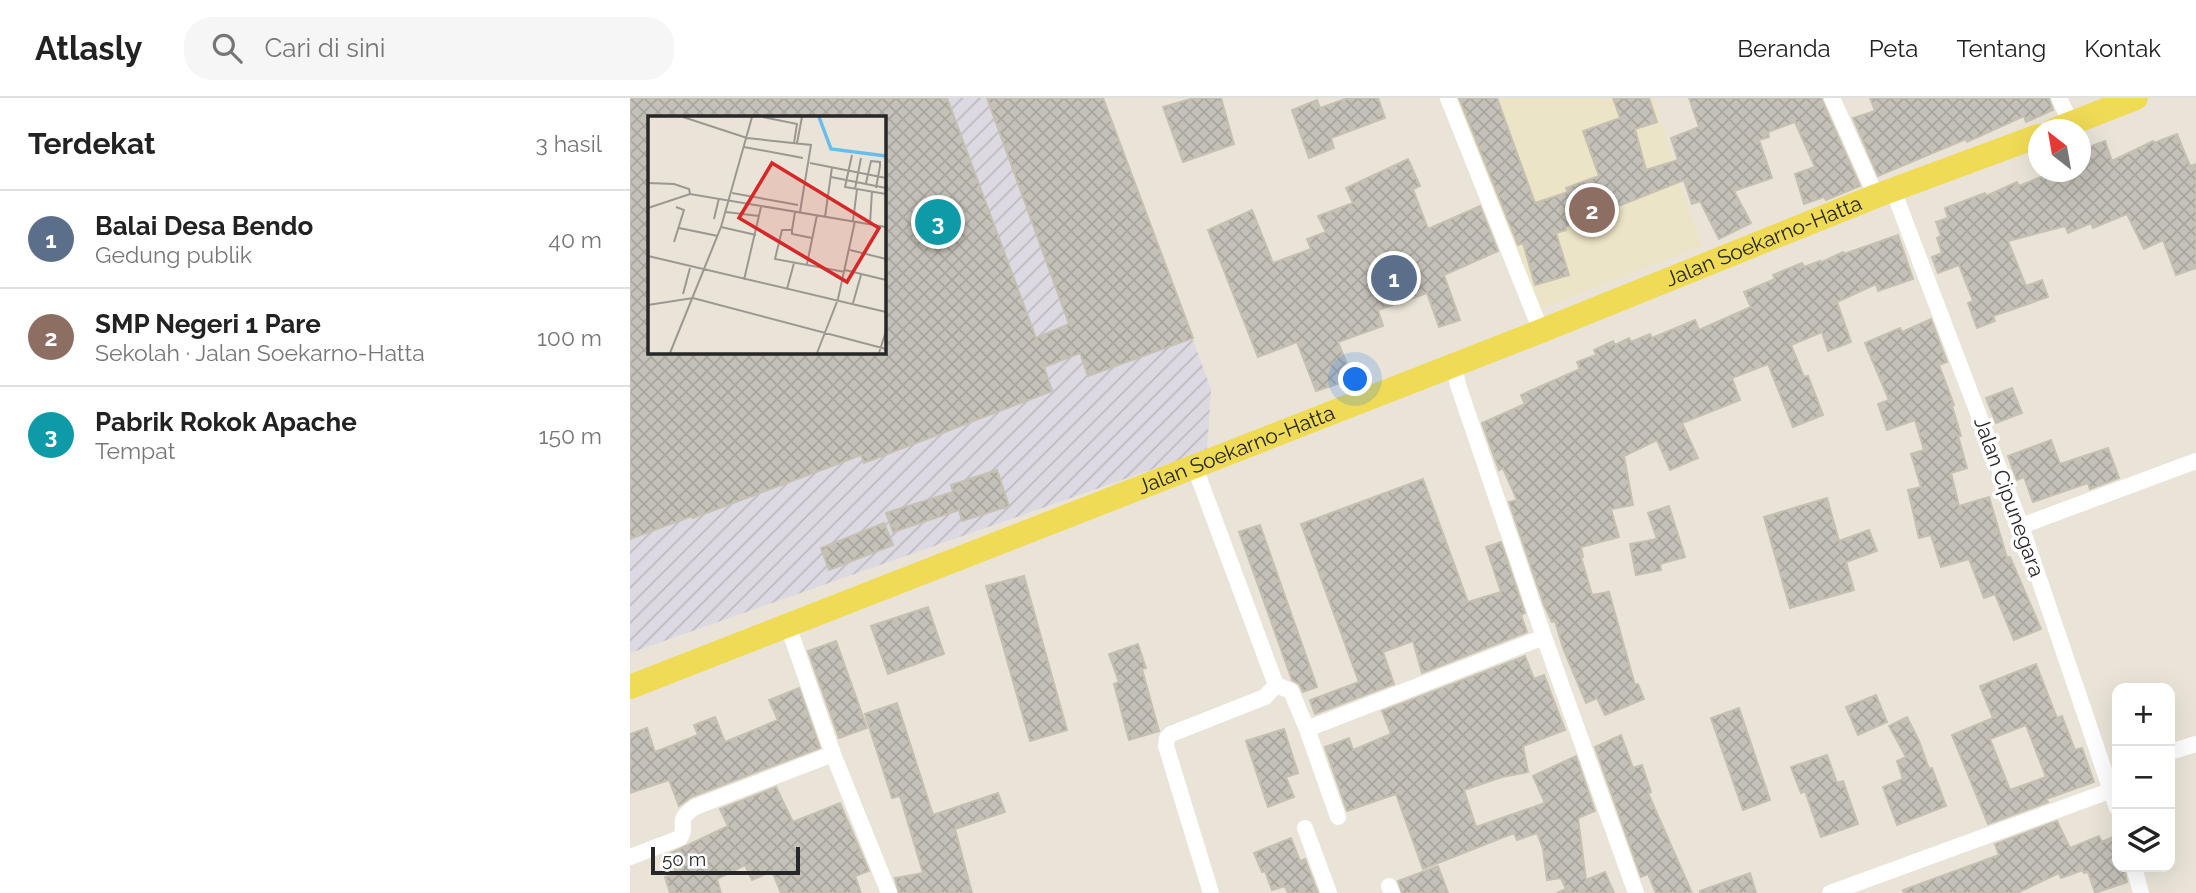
<!DOCTYPE html>
<html lang="id">
<meta charset="utf-8">
<style>
body{margin:0;font-family:Raleway,sans-serif;background:#f6f6f6;color:#222}
.controls{position:absolute;right:21px;bottom:21px;display:grid;overflow:hidden;border-radius:14px;box-shadow:0 7px 28px #0002}
.controls button{width:63px;height:63px;display:grid;place-items:center;padding:0;border:0;border-bottom:2px solid #e0e0e0;background:#fff;color:#222;font:35px sans-serif}
.compass{position:absolute;left:1398px;top:21px;width:63px;height:63px;border-radius:50%;background:#fff;box-shadow:0 7px 28px #0002;rotate:329deg}
.scale{position:absolute;left:21px;bottom:18px;width:149px;box-sizing:border-box;padding-left:7px;border:4px solid #272727;border-top:0;font-size:19px;line-height:24px;white-space:nowrap;color:#272727;-webkit-text-stroke:5px #fff;paint-order:stroke}
.you{position:absolute;left:726px;top:282px;width:24px;height:24px;margin:-18px;border:5px solid #fff;border-radius:50%;background:#1a73e8;box-shadow:0 0 0 10px #1a73e833}
.badge{display:grid;place-items:center;width:46px;height:46px;border-radius:50%;background:#3546fa;color:#fff;font-size:23px;font-weight:700}
.pin{position:absolute;translate:-50% -50%;border:4px solid #fff;box-shadow:0 2px 7px #0006}
.list{margin:0;padding:0;list-style:none}
h2{display:flex;justify-content:space-between;align-items:center;height:91px;margin:0;padding:0 28px;font-size:30px}
h2 small{font-size:23px;font-weight:400;color:#767676}
.list li{display:grid;grid-template-columns:46px 1fr auto;gap:21px;align-items:center;box-sizing:border-box;height:98px;padding:0 28px;border-top:2px solid #e0e0e0}
.list b{display:block;font-size:26px;white-space:nowrap}
.list p{margin:0;font-size:23px;white-space:nowrap;color:#767676}
.list em{font-size:23px;font-style:normal;color:#767676}
.icon{flex:none;width:38px;height:38px;fill:none;stroke:currentColor;stroke-width:2;stroke-linecap:round;stroke-linejoin:round}
.map{position:relative;flex:none;width:1566px;height:795px;overflow:hidden}
header{display:flex;align-items:center;gap:42px;box-sizing:border-box;height:98px;padding:0 35px;background:#fff;border-bottom:2px solid #e0e0e0}
header strong{font-size:33px}
nav{display:flex;gap:38px;margin-inline-start:auto;font-size:24px}
.search{width:490px;height:63px;background:#f6f6f6;display:flex;align-items:center;gap:18px;box-sizing:border-box;padding:0 24px;border-radius:28px;color:#767676;font-size:26px}
main{display:flex}
aside{flex:1;background:#fff}
.map>svg:first-child{display:block}
</style>
<header>
<strong>Atlasly</strong>
<div class="search"><svg class="icon" aria-label="search" viewBox="0 0 24 24"><circle cx="10" cy="10" r="6"/><path d="M15 15l6 6"/></svg>Cari di sini</div>
<nav><a>Beranda</a><a>Peta</a><a>Tentang</a><a>Kontak</a></nav>
</header>
<main>
<aside>
<h2>Terdekat<small>3 hasil</small></h2>
<ul class="list">
<li><span class="badge" style="background:#5c6f8a">1</span><div><b>Balai Desa Bendo</b><p>Gedung publik</p></div><em>40 m</em></li>
<li><span class="badge" style="background:#8d6e63">2</span><div><b>SMP Negeri 1 Pare</b><p>Sekolah · Jalan Soekarno-Hatta</p></div><em>100 m</em></li>
<li><span class="badge" style="background:#0f9aa8">3</span><div><b>Pabrik Rokok Apache</b><p>Tempat</p></div><em>150 m</em></li>
</ul>
</aside>
<div class="map">
<svg width="1566" height="795" viewBox="0 0 1566 795">
<defs>
<pattern id="industrial-furrows" width="10" height="10" patternUnits="userSpaceOnUse" patternTransform="scale(1.75)"><rect width="10" height="10" fill="#dcd9e2"/><path d="M-1 1l2-2M0 10L10 0M9 11l2-2" fill="none" stroke="#bdbac2"/></pattern>
<pattern id="building-cross-hatch" width="8" height="8" patternUnits="userSpaceOnUse" patternTransform="scale(1.75)"><rect width="8" height="8" fill="#c5c1b8"/><path d="M0 0l8 8M0 8l8-8" fill="none" stroke="#a9a69e"/></pattern>
</defs>
<rect width="100%" height="100%" fill="#eae4d8"/>
<!-- industrial -->
<path fill="url(#industrial-furrows)" fill-rule="evenodd" d="M 0,0 L 473,0 L 581,291 L 577,352 L 0,555 ZM 19,19 L 254,19 L 254,254 L 19,254 Z"/>
<!-- education -->
<path fill="#ece4c6" d="M 824,0 L 1024,0 L 1050,87 L 1072,148 L 907,212 Z"/>
<!-- building -->
<path fill="url(#building-cross-hatch)" stroke="#c5c0b2" stroke-width="2" fill-rule="evenodd" d="M 0,0 L 317,0 L 406,240 L 439,226 L 357,0 L 473,0 L 563,240 L 458,278 L 450,255 L 414,269 L 422,293 L 234,365 L 231,357 L 63,420 L 62,418 L 0,441 ZM 19,19 L 254,19 L 254,254 L 19,254 Z
M 564,0 L 591,0 L 604,46 L 553,64 L 533,9 Z
M 718,0 L 748,0 L 755,20 L 701,40 L 704,50 L 679,60 L 662,12 L 687,2 L 690,10 Z
M 829,0 L 867,0 L 905,105 L 938,94 L 936,90 L 969,78 L 953,33 L 990,20 L 983,0 L 1019,0 L 1027,24 L 1005,31 L 1016,72 L 1048,62 L 1041,40 L 1069,29 L 1059,0 L 1191,0 L 1230,88 L 1196,102 L 1194,99 L 1174,106 L 1165,76 L 1185,69 L 1165,24 L 1138,34 L 1139,39 L 1129,42 L 1142,80 L 1104,93 L 1121,125 L 1089,141 L 1070,103 L 1062,106 L 1054,82 L 935,129 L 936,132 L 926,135 L 939,177 L 905,187 L 893,145 L 888,147 Z
M 1240,0 L 1419,0 L 1423,12 L 1396,24 L 1394,18 L 1337,44 L 1336,41 L 1248,78 L 1223,20 L 1245,13 Z
M 1547,36 L 1560,68 L 1566,66 L 1566,170 L 1546,177 L 1533,142 L 1514,151 L 1497,116 L 1463,130 L 1461,125 L 1438,135 L 1435,128 L 1378,143 L 1396,188 L 1412,182 L 1418,199 L 1363,218 L 1365,223 L 1347,230 L 1338,205 L 1343,203 L 1329,167 L 1308,175 L 1302,159 L 1312,155 L 1307,140 L 1311,138 L 1306,124 L 1318,120 L 1315,110 L 1355,95 L 1356,98 L 1387,84 L 1389,88 L 1423,74 L 1451,74 L 1451,52 L 1475,43 L 1482,63 L 1523,43 L 1524,45 Z
M 778,61 L 790,88 L 783,91 L 798,131 L 850,108 L 868,153 L 814,177 L 830,222 L 809,229 L 797,195 L 748,212 L 753,228 L 708,244 L 723,281 L 686,293 L 667,244 L 628,259 L 578,132 L 622,112 L 643,165 L 681,151 L 677,141 L 696,134 L 688,118 L 723,105 L 716,90 Z
M 1268,137 L 1283,181 L 1248,193 L 1246,186 L 1207,204 L 1221,244 L 1198,253 L 1192,234 L 1161,247 L 1174,279 L 1178,278 L 1193,317 L 1163,329 L 1138,266 L 1102,280 L 1110,302 L 1052,325 L 1068,360 L 1040,372 L 1027,342 L 994,358 L 1003,407 L 981,411 L 989,439 L 951,449 L 953,459 L 951,459 L 962,497 L 979,494 L 1005,587 L 1008,586 L 1014,601 L 975,617 L 967,600 L 956,605 L 933,550 L 925,523 L 922,524 L 914,507 L 879,404 L 887,402 L 873,370 L 869,372 L 852,325 L 895,306 L 891,297 L 950,271 L 947,264 L 966,257 L 964,252 L 983,243 L 985,247 L 999,240 L 1001,244 L 1020,236 L 1022,240 L 1065,222 L 1069,232 L 1121,209 L 1114,194 L 1145,181 L 1143,177 L 1172,165 L 1174,169 L 1190,163 L 1190,165 L 1213,154 L 1214,156 Z
M 1301,221 L 1317,264 L 1309,267 L 1324,307 L 1322,308 L 1331,338 L 1328,338 L 1337,370 L 1321,375 L 1329,408 L 1359,399 L 1377,460 L 1380,459 L 1411,531 L 1384,542 L 1365,496 L 1354,500 L 1339,461 L 1311,469 L 1301,437 L 1289,440 L 1278,392 L 1291,389 L 1281,356 L 1294,352 L 1285,322 L 1257,332 L 1248,306 L 1259,302 L 1235,245 L 1270,230 L 1272,234 Z
M 1382,290 L 1392,315 L 1366,325 L 1356,300 Z
M 1421,342 L 1430,366 L 1478,350 L 1489,380 L 1460,391 L 1458,385 L 1403,404 L 1394,379 L 1387,382 L 1378,358 Z
M 367,372 L 379,408 L 332,423 L 329,412 L 263,434 L 256,415 L 323,394 L 321,387 Z
M 793,381 L 838,504 L 871,494 L 856,449 L 871,444 L 895,515 L 891,517 L 897,534 L 792,575 L 783,543 L 753,554 L 764,586 L 685,616 L 680,602 L 729,584 L 671,426 Z
M 1197,400 L 1209,443 L 1239,432 L 1247,453 L 1216,464 L 1224,492 L 1160,510 L 1134,419 Z
M 1039,408 L 1055,459 L 1030,466 L 1031,472 L 1006,477 L 1000,446 L 1027,441 L 1018,415 Z
M 254,425 L 263,447 L 199,472 L 191,450 Z
M 630,427 L 687,589 L 673,594 L 669,586 L 662,582 L 609,434 Z
M 394,478 L 437,632 L 400,643 L 356,488 Z
M 298,509 L 314,556 L 258,576 L 241,528 Z
M 206,543 L 237,630 L 209,640 L 178,553 Z
M 508,546 L 516,570 L 512,571 L 529,633 L 499,642 L 484,586 L 489,584 L 479,556 Z
M 895,558 L 904,581 L 914,577 L 935,632 L 893,648 L 898,674 L 872,679 L 834,692 L 846,729 L 915,705 L 903,678 L 946,658 L 965,713 L 948,720 L 956,782 L 975,774 L 984,795 L 927,795 L 936,791 L 931,780 L 917,782 L 913,751 L 907,735 L 887,742 L 884,735 L 793,771 L 766,696 L 717,713 L 695,649 L 719,640 L 723,652 L 761,636 L 752,613 Z
M 1406,566 L 1427,620 L 1432,618 L 1445,652 L 1452,650 L 1464,684 L 1416,701 L 1418,704 L 1358,726 L 1322,637 L 1363,620 L 1350,588 ZM 1396,627 L 1416,679 L 1380,692 L 1360,641 Z
M 169,590 L 190,650 L 61,699 L 49,708 L 39,682 L 0,695 L 0,636 L 17,630 L 25,654 L 68,637 L 64,627 L 85,619 L 95,644 L 148,622 L 139,602 Z
M 1246,597 L 1257,624 L 1228,637 L 1216,609 Z
M 267,605 L 303,717 L 368,695 L 375,714 L 325,731 L 342,795 L 269,795 L 265,780 L 293,775 L 270,698 L 262,700 L 235,616 Z
M 1109,610 L 1140,702 L 1113,712 L 1081,620 Z
M 1277,619 L 1289,643 L 1299,671 L 1302,670 L 1316,708 L 1267,727 L 1253,689 L 1273,681 L 1267,663 L 1276,659 L 1259,628 Z
M 654,631 L 668,675 L 656,679 L 664,699 L 638,709 L 616,643 Z
M 991,637 L 1003,670 L 1012,667 L 1021,694 L 1018,695 L 1062,795 L 1026,795 L 1018,776 L 1011,779 L 965,649 Z
M 1197,657 L 1207,685 L 1213,683 L 1228,726 L 1191,739 L 1175,693 L 1171,695 L 1161,669 Z
M 146,689 L 163,724 L 210,705 L 239,773 L 225,778 L 231,795 L 151,795 L 142,773 L 122,782 L 115,767 L 87,781 L 91,795 L 40,795 L 35,779 L 46,776 L 41,755 L 98,728 L 90,711 Z
M 1427,723 L 1440,750 L 1469,738 L 1472,744 L 1487,737 L 1487,769 L 1494,769 L 1497,784 L 1465,795 L 1458,774 L 1454,775 L 1453,772 L 1431,780 L 1429,775 L 1387,795 L 1274,795 L 1273,792 L 1369,757 L 1365,746 Z
M 661,740 L 670,763 L 675,761 L 688,795 L 658,795 L 655,788 L 642,792 L 635,773 L 632,774 L 624,755 Z
M 808,768 L 818,795 L 772,795 L 768,783 Z
M 1120,775 L 1126,795 L 1070,795 L 1070,793 Z"/>
<g fill="none" stroke-linecap="round" stroke-linejoin="round">
<!-- minor -->
<path stroke="#fff" stroke-width="16" d="M 818,0 L 911,233
M 1202,0 L 1246,98
M 1429,0 L 1441,25
M 1263,92 L 1391,428 L 1487,710
M 824,266 L 828,287 L 914,539 L 1006,795
M 564,367 L 646,587 L 635,599 L 541,636 L 537,640 L 536,648 L 581,795
M 1391,428 L 1566,363
M 158,528 L 203,656 L 259,795
M 646,587 L 661,593 L 677,631 L 914,539
M 677,631 L 708,719
M 1540,654 L 1566,646
M 675,730 L 699,795
M 0,759 L 50,740 C 59,726 43,724 65,709 L 203,656
M 1504,769 L 1511,795
M 759,788 L 762,795
M 1200,795 L 1482,692"/>
<!-- primary -->
<g stroke="#f0db57" stroke-width="24">
<path d="M 1424,32 L 1506,0"/>
<path id="s1" d="M 0,589 L 911,233 L 1246,98 L 1408,38"/>
</g>
</g>
<g text-anchor="middle" stroke-width="7" stroke-linejoin="round" paint-order="stroke">
<!-- street labels -->
<g font-size="21" fill="#272727" stroke="#fff">
<text dy="7" stroke="none"><textPath href="#s1" startOffset="1218">Jalan Soekarno-Hatta</textPath></text>
<text dy="7" stroke="none"><textPath href="#s1" startOffset="651">Jalan Soekarno-Hatta</textPath></text>
<text transform="translate(1379 399) rotate(70)" y="7">Jalan Cipunegara</text>
</g>
</g>
<!-- overview -->
<g transform="translate(18 18)">
<rect width="238" height="238" fill="#eae4d8"/>
<path fill="none" stroke="#69bdee" stroke-width="3.5" d="M 171,1 L 183,33 L 238,40"/>
<path fill="none" stroke="#9c9891" stroke-width="2" d="M 35,1 L 99,22 L 163,29 L 152,96M 115,1 L 149,8 L 146,27M 149,27 L 154,1M 96,31 L 155,42M 204,39 L 197,71 L 238,78M 162,47 L 238,62M 183,61 L 238,72M 0,67 L 26,68 L 41,73 L 42,78M 218,67 L 223,45 L 232,46 L 232,50M 228,72 L 232,50M 207,73 L 213,42M 84,77 L 150,89M 0,92 L 42,78 L 238,111M 78,96 L 111,100M 147,96 L 144,114 L 134,114 L 127,143 L 197,156M 177,101 L 184,51M 66,103 L 71,82M 205,105 L 209,73M 222,108 L 224,75M 73,111 L 108,119M 31,112 L 70,120M 144,114 L 144,118 L 164,122M 26,126 L 36,94 L 28,91M 202,134 L 238,143M 0,140 L 238,196M 159,148 L 169,99M 197,154 L 238,164M 96,164 L 113,91M 139,173 L 146,147M 35,178 L 42,152M 205,187 L 213,159M 0,189 L 45,182 L 238,233M 22,237 L 73,111 L 104,1M 169,237 L 190,183 L 207,105M 231,237 L 238,215"/>
<path fill="#d62828" fill-opacity="0.15" stroke="#d62828" stroke-width="3.5" d="M 124,47 L 231,112 L 199,166 L 91,102 Z"/>
<rect width="238" height="238" fill="none" stroke="#272727" stroke-width="3.5"/>
</g>
</svg>
<div class="controls">
<button>+</button>
<button>−</button>
<button><svg class="icon" aria-label="layers" viewBox="0 0 24 24"><path d="M12 4l9 5-9 5-9-5zM3 14l9 5 9-5"/></svg></button>
</div>
<svg class="compass" viewBox="-18 -18 36 36"><path d="M0-13l5 13h-10z" fill="#e53935"/><path d="M0 13l5-13h-10z" fill="#767676"/></svg>
<div class="scale">50 m</div>
<div class="you"></div>
<div class="pin badge" style="left:764px;top:180px;background:#5c6f8a">1</div>
<div class="pin badge" style="left:962px;top:112px;background:#8d6e63">2</div>
<div class="pin badge" style="left:308px;top:124px;background:#0f9aa8">3</div>
</div>
</main>
